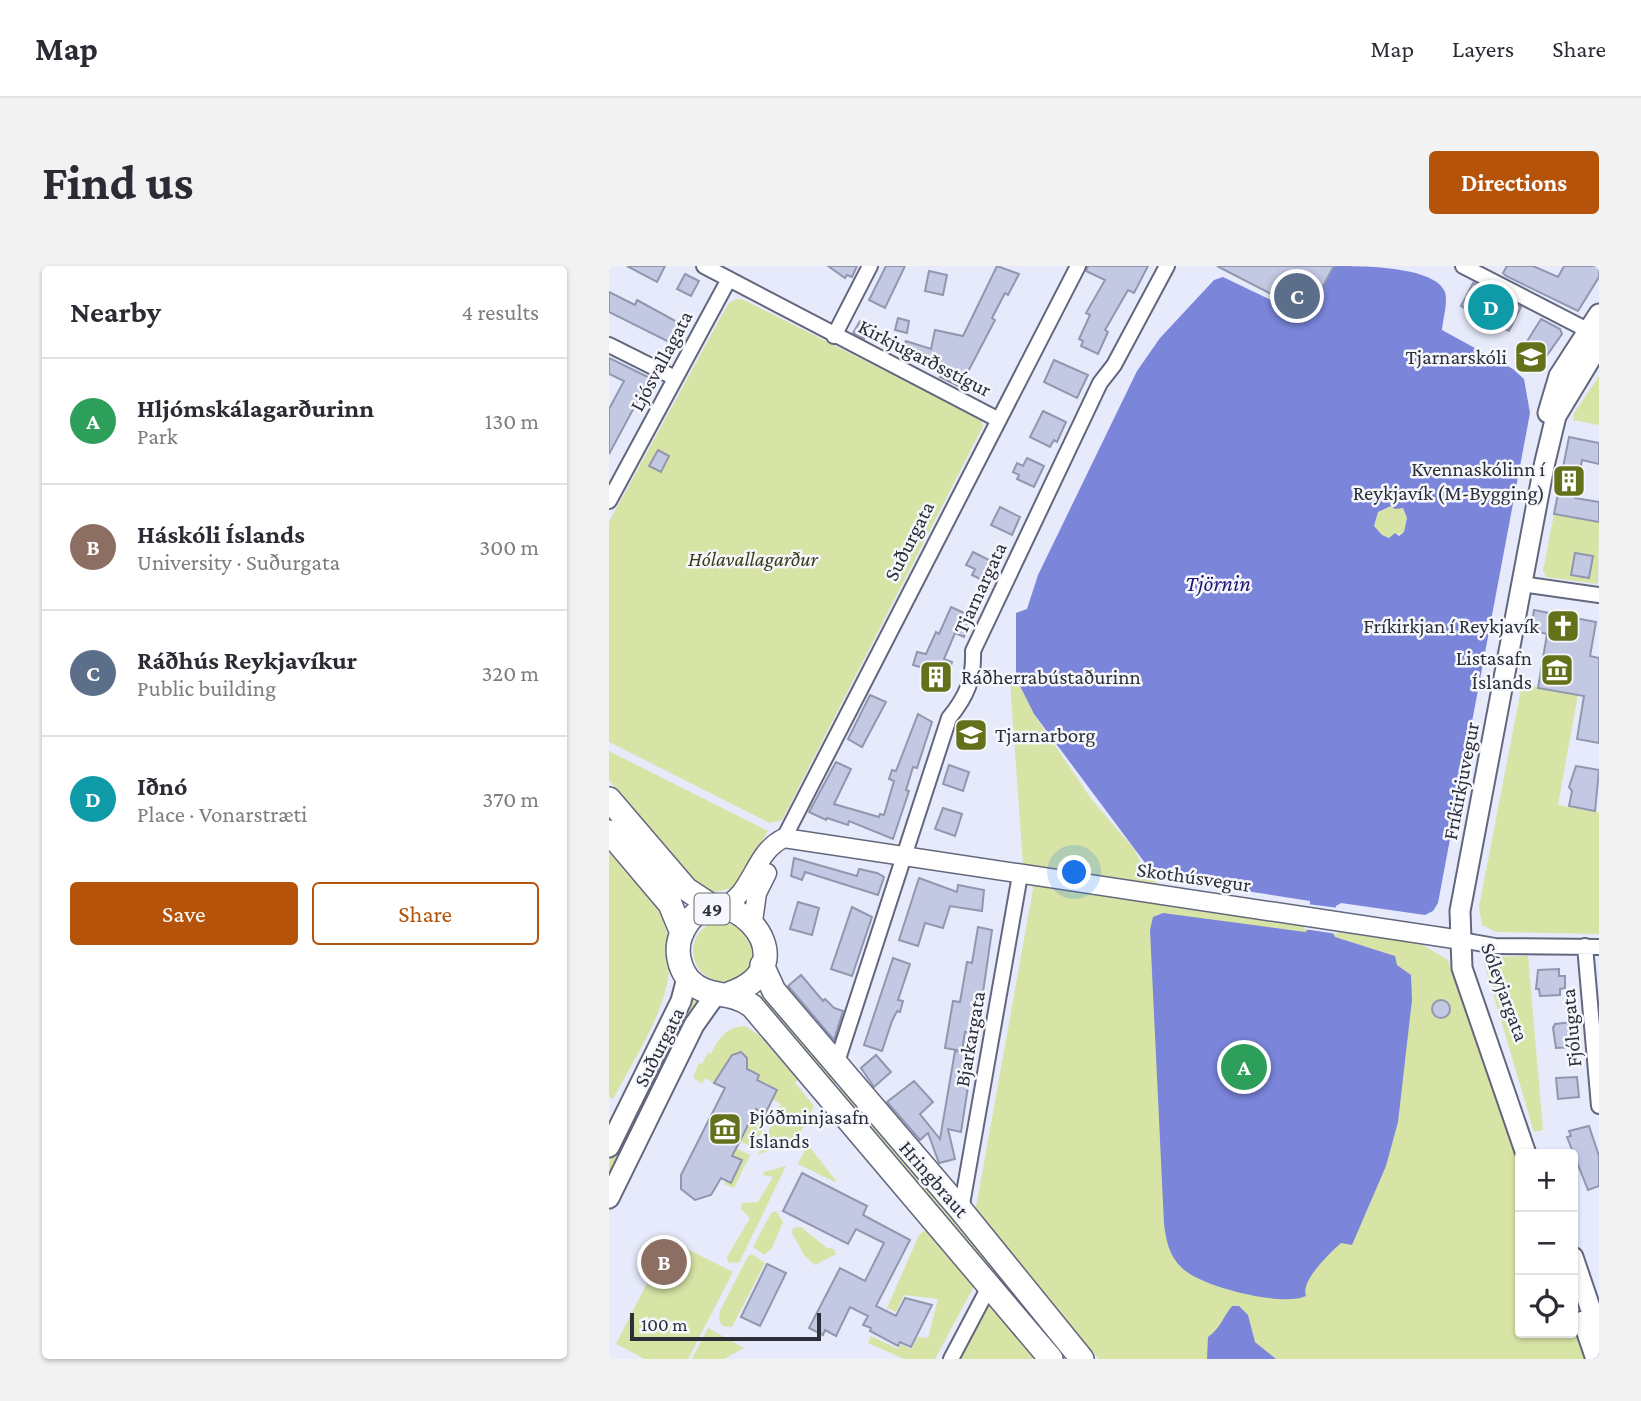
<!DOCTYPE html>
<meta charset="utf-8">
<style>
body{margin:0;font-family:"Crimson Pro",serif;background:#f2f2f3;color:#2b2b33}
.controls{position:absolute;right:21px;bottom:21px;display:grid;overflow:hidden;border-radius:7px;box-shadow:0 2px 5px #0004}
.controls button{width:63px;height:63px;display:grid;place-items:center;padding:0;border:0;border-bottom:2px solid #e1e1e2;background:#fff;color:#2b2b33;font:35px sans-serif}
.scale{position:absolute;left:21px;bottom:18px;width:191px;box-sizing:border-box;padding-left:7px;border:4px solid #2c2e38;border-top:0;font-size:19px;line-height:24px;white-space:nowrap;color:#2c2e38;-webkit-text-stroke:5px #f6f7fd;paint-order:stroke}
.you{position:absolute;left:466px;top:607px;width:24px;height:24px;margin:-18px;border:5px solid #fff;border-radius:50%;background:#1a73e8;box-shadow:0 0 0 10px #1a73e833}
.badge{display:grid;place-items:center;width:46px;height:46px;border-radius:50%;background:#b45309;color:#fff;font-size:23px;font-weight:700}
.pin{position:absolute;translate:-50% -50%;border:4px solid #fff;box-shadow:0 2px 7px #0006}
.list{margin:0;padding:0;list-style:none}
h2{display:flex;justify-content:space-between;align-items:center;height:91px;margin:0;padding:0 28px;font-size:30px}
h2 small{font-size:23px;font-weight:400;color:#7c7c81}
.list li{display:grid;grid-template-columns:46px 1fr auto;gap:21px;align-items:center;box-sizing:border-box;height:126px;padding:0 28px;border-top:2px solid #e1e1e2}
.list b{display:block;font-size:26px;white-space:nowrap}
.list p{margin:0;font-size:23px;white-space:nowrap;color:#7c7c81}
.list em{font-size:23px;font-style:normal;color:#7c7c81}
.actions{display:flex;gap:14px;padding:21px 28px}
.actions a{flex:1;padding:16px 0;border:2px solid #b45309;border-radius:7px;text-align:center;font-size:24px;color:#b45309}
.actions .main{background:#b45309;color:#fff}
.icon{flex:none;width:38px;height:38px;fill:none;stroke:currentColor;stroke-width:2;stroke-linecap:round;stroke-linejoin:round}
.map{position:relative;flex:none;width:990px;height:1093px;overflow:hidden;border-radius:7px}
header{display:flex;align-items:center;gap:42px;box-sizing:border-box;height:98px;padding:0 35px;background:#fff;border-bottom:2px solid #e1e1e2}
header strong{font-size:33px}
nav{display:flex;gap:38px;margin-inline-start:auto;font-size:24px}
.intro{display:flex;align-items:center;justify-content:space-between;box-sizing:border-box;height:168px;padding:0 42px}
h1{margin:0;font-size:49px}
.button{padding:18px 32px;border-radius:7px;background:#b45309;color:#fff;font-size:24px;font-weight:700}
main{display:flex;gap:42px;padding:0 42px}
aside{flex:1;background:#fff;border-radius:7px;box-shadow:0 2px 5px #0004}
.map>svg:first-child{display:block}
</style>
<header>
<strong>Map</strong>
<nav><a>Map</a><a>Layers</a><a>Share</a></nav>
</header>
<div class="intro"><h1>Find us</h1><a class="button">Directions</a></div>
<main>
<aside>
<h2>Nearby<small>4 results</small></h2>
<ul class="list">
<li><span class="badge" style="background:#2e9e5b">A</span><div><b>Hljómskálagarðurinn</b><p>Park</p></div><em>130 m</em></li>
<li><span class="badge" style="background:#8d6e63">B</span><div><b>Háskóli Íslands</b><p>University · Suðurgata</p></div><em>300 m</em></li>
<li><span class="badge" style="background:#5c6f8a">C</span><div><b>Ráðhús Reykjavíkur</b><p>Public building</p></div><em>320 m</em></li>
<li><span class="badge" style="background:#0f9aa8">D</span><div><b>Iðnó</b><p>Place · Vonarstræti</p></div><em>370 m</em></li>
</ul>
<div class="actions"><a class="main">Save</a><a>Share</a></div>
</aside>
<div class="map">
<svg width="990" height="1093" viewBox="0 0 990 1093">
<rect width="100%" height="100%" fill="#e6eafa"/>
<!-- green -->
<path fill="#d7e4a5" d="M 127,33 L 135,34 L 372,153 L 374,160 L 173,554 L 161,557 L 0,476 L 0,256 L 119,38 Z
M 990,110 L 990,159 L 964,154 L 965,147 Z
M 782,240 L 794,242 L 798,252 L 795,266 L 780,272 L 773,269 L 765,260 L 769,246 Z
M 945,248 L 990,256 L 989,318 L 937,311 L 934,305 Z
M 407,412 L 426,450 L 483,534 L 525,583 L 536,605 L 548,617 L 812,678 L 839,694 L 911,901 L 911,1067 L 964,1067 L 964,1053 L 977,1093 L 490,1093 L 366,947 L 424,623 L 414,598 L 401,415 Z
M 913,418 L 969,428 L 949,539 L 990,546 L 990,668 L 887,666 L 873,659 L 870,641 Z
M 0,485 L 159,565 L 125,622 L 105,626 L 86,615 L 0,514 Z
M 0,586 C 15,604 41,628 51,648 C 82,714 33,777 4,833 L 0,831 Z
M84 685a30 30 0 1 1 60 0a30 30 0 1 1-60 0Z
M 919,690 L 934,864 L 925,866 L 876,700 L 883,691 Z
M 153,727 L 229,816 L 222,821 L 148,732 Z
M 83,728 L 94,733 L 0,913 L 0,897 Z
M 136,760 L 150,769 L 188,813 L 186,817 L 205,840 L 188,873 L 149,889 L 165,853 L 156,848 L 158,844 L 167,848 L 172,838 L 163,833 L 148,814 L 150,808 L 136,802 L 137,790 L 132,786 L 125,788 L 105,817 L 96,812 L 93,818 L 84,811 L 90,797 L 93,798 L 99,787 L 102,788 C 110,772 117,761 136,760 Z
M 233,821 L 395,1010 L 385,1010 L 226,827 Z
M 143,850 L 157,857 L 145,882 L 131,875 Z
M 200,880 L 227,915 L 226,916 L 189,898 L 197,881 Z
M 127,882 L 141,889 L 125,922 L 115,918 L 117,915 L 122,917 L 133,895 L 123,890 Z
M 177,900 L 130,997 L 119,996 L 118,991 L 141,952 L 132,943 L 133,937 L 149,936 L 164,911 L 154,909 L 155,906 Z
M 167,945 L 174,956 L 163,982 L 155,989 L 144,981 L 162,947 Z
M 192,961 L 218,982 L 225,983 L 227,988 L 206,999 L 195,989 L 183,967 L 184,962 Z
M 316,964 L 365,1020 L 326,1093 L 295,1093 L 259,1077 L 262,1070 L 289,1083 L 292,1078 L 302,1083 L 309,1071 L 319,1072 L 329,1033 L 295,1029 L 287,1046 L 278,1042 L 310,969 Z
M 60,974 L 124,1006 L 79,1093 L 36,1093 L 7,1078 Z
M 143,988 L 156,997 L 123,1061 L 113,1060 L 110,1054 L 111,1045 L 139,990 Z
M 379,1033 L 429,1093 L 349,1093 Z
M 99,1062 L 135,1082 L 115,1093 L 83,1093 Z"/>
<!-- water -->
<path fill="#7b86db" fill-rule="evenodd" d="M 725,0 C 752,0 826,0 836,26 C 839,36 834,53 833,64 L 904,103 L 915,113 L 921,147 L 829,637 L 824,645 L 816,649 L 732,637 L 727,640 L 723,665 L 726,671 L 786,690 L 788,699 L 802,709 L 803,734 L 789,856 L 777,900 L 743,979 L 732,977 C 721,987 691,1015 697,1030 C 673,1041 592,1021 573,1002 C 560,990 557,974 555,958 L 541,664 L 544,651 L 554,647 L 696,666 L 700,663 L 701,635 L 554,612 L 542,605 L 425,448 L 407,412 L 407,347 L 418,343 L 429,309 L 528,105 L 551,72 L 605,14 L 614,11 L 697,51 ZM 782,240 L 786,243 L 794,242 L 798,252 L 795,266 L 790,270 L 786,267 L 780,272 L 773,269 L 765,260 L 769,246 Z
M 623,1040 L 630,1040 L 639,1049 L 646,1076 L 667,1093 L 598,1093 L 599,1071 C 611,1063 614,1051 623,1040 Z"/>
<!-- pier -->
<path fill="#e6eafa" d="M 698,638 L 730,642 L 728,668 L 695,663 Z"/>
<!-- building -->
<path fill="#c3c8e3" stroke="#9297b0" stroke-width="2" d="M 18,0 L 56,0 L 48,16 Z
M 219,0 L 248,0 L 243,11 L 238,9 L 236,12 Z
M 277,0 L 296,0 L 276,42 L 260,34 Z
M 388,0 L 410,8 L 399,29 L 396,27 L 383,52 L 386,54 L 351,121 L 331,111 L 334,105 L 293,90 L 297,75 L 322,83 L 326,64 L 354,70 Z
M 479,0 L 539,0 L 525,27 L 519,24 L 496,64 L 499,66 L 489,88 L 472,80 L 474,75 L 470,73 L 481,49 L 477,47 L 496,14 L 477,5 Z
M 608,0 L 725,0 L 699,47 Z
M 898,0 L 924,0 L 949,11 L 955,0 L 990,0 L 990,11 L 969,45 L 897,10 L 894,7 Z
M 320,5 L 338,9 L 334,29 L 316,25 Z
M 76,8 L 90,15 L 82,30 L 68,23 Z
M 864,17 L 912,41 L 900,65 L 852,40 Z
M 0,26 L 26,39 L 28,34 L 70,57 L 60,76 L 0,46 Z
M 289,52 L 300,55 L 298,67 L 286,64 Z
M 932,53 L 951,63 L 953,68 L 926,106 L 907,93 Z
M 251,55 L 260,59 L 255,73 L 244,67 Z
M 0,92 L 41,112 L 0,188 L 0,143 L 15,115 L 0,108 Z
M 445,94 L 479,109 L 468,132 L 435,116 Z
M 434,145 L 457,156 L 448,176 L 445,174 L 441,181 L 421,171 Z
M 960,171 L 990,177 L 990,198 L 973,194 L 966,232 L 990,236 L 990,256 L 945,248 Z
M 49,184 L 60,190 L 52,206 L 40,200 Z
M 418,192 L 435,200 L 425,221 L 408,213 L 410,209 L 404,206 L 408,197 L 414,200 Z
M 391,241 L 411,251 L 403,269 L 382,259 Z
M 364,286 L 388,298 L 379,317 L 363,309 L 366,303 L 357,299 Z
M 966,287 L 984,290 L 980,312 L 962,309 Z
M 342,341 L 362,350 L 355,371 L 346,367 L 335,393 L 343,396 L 334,426 L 313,420 L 318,403 L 304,399 L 308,386 L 317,388 L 327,366 L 330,368 Z
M 925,344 L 987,356 L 981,390 L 990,392 L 990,477 L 968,473 L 975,430 L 929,422 L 938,368 L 922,364 Z
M 261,429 L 277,436 L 253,481 L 239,473 Z
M 309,448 L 323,456 L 308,502 L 304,501 L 297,524 L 300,525 L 284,573 L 240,555 L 239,559 L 218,552 L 217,554 L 200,546 L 227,496 L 242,503 L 225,538 L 270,551 L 271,548 L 275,549 L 285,515 L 280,513 L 283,504 L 287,505 Z
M 356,455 L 374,460 L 367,483 L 348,477 Z
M 340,499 L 360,506 L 354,525 L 334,518 Z
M 967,500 L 990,504 L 986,545 L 960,540 L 963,525 L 960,521 Z
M 334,542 L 353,548 L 346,570 L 326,563 Z
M 185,592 L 248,610 L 250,603 L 268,607 L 275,611 L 269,629 L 196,606 L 193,614 L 182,610 Z
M 310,612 L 348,626 L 349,619 L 375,624 L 373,645 L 341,640 L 334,662 L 316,657 L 309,680 L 290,674 Z
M 189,636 L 210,642 L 203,669 L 181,663 Z
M 243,641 L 263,651 L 243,710 L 222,703 Z
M 369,661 L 383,664 L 368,768 L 356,766 L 353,785 L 336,782 L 344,735 L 351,736 L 358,696 L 363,697 Z
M 284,692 L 301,698 L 289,734 L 294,735 L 291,746 L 288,745 L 283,755 L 273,785 L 255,779 Z
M 950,703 L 950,710 L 956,710 L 956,722 L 951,723 L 951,729 L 931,730 L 930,723 L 927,723 L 929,704 Z
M 192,709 L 214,735 L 216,733 L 225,742 L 234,745 L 225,774 L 179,720 Z
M823 743a9 9 0 1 1 18 0a9 9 0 1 1-18 0Z
M 963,756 L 965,781 L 947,782 L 944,762 L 946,758 Z
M 346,785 L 364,788 L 352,866 L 339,863 L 346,893 L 330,897 L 319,867 L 311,874 L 278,836 L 305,815 L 324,836 L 311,848 L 331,873 Z
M 132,786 L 138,792 L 138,803 L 150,809 L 148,814 L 168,824 L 156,848 L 147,843 L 131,875 L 123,890 L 133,894 L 122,917 L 112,912 L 102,929 L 86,934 L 72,923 L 72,909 L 116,822 L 105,817 L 123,789 Z
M 267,789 L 282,806 L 265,821 L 252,802 Z
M 968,811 L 970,831 L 949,833 L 947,812 Z
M 980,860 L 990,890 L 990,920 L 979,924 L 958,871 L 962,870 L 960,865 Z
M 193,907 L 258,940 L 254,949 L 301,974 L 267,1040 L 287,1050 L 296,1032 L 323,1039 L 302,1081 L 291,1076 L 289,1080 L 261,1065 L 262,1062 L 254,1059 L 259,1050 L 241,1041 L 227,1070 L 216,1064 L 214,1069 L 200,1062 L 231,1002 L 256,1015 L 275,977 L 247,963 L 239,978 L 174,945 Z
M 158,998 L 177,1007 L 151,1060 L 132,1051 Z"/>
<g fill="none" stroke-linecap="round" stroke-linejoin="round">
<defs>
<path id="minor" d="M 95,0 L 388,153
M 854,0 L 986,68
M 225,70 L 261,0
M 0,79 L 66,112
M 0,235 L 120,13
M 912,318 L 990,329
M 175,572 L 469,0
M 852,674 L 886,680 L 990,681
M 976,680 L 990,840
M 227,799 L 340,452 C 358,430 365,413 364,385 L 491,117 L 505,99 L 558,0
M 352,944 L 411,609
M 342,1093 L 381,1019"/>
<path id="tertiary" d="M 175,572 L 852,674
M 111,642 C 145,629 143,587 175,572
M 144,655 L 148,627 L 158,607"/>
<path id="secondary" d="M 939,147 L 950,110 L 990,48
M 0,881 L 72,735 L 78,712
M 917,888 L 853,702 L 851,645 L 935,200 L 947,150 L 990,79
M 0,932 L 85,759 L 107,728
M 964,991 L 990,1068
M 974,1055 L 987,1093"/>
<path id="primary" d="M 0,533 L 77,623 L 106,642
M 0,566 L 61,638 L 73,667
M 153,699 L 165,725 L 352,944 L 473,1093
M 122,727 C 210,696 104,591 72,669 C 66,684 70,702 80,714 C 99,734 120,723 143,740 L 442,1093"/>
</defs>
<!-- minor casing -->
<use href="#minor" stroke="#63677e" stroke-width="18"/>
<!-- tertiary casing -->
<use href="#tertiary" stroke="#63677e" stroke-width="21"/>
<!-- secondary casing -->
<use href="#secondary" stroke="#63677e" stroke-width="23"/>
<!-- primary casing -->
<use href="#primary" stroke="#63677e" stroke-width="26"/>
<!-- minor -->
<use href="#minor" stroke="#fff" stroke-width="14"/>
<!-- tertiary -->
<use href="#tertiary" stroke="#fff" stroke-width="18"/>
<!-- secondary -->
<use href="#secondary" stroke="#fff" stroke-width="19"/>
<!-- primary -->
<use href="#primary" stroke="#fff" stroke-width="23"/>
</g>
<!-- icons -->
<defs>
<symbol id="school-square" viewBox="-11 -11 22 22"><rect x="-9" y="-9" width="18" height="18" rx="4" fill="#64711b" stroke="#f6f7fd"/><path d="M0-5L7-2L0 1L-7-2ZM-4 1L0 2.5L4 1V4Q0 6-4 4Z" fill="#fff"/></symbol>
<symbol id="building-square" viewBox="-11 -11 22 22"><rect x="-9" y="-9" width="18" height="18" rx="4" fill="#64711b" stroke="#f6f7fd"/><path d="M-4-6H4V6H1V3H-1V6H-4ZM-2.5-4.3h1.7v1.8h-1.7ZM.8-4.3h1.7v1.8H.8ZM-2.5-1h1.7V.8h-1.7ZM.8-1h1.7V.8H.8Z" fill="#fff"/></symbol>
<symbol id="church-square" viewBox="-11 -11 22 22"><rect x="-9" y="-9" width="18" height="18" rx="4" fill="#64711b" stroke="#f6f7fd"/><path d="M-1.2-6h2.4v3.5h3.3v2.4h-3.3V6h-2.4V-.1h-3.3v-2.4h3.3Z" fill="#fff"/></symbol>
<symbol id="museum-square" viewBox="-11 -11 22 22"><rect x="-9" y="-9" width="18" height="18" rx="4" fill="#64711b" stroke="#f6f7fd"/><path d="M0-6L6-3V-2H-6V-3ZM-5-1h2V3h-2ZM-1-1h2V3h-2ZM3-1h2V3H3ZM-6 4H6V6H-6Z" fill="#fff"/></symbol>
</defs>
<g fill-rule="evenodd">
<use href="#school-square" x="903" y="72" width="38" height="38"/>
<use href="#building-square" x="941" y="196" width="38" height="38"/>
<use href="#church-square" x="935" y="341" width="38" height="38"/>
<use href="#museum-square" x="929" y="385" width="38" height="38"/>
<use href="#building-square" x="308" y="392" width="38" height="38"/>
<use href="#school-square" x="343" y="450" width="38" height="38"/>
<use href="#museum-square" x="97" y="844" width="38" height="38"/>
</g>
<g text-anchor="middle" stroke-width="5" stroke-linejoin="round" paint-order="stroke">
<!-- shield labels -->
<rect fill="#f6f7fd" stroke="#696a73" stroke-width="2" x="85.5" y="627.5" width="35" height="31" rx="5"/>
<g font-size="19" font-weight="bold" fill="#2c2e38">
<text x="103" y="650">49</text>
</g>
<!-- poi labels -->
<g font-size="21" fill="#2c2e38" stroke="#f6f7fd" text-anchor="end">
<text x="898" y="98">Tjarnarskóli</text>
<text x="936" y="210">Kvennaskólinn í<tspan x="936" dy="24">Reykjavík (M-Bygging)</tspan></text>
<text x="930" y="367">Fríkirkjan í Reykjavík</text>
<text x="923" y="399">Listasafn<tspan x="923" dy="24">Íslands</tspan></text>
<text x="352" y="418" text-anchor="start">Ráðherrabústaðurinn</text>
<text x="386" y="476" text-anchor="start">Tjarnarborg</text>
<text x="140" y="858" text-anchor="start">Þjóðminjasafn<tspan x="140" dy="24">Íslands</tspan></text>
</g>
<!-- street labels -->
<g font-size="21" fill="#2c2e38" stroke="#f6f7fd">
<text transform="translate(316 92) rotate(27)" y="7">Kirkjugarðsstígur</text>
<text transform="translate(52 95) rotate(-62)" y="7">Ljósvallagata</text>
<text transform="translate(300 275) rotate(-63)" y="7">Suðurgata</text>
<text transform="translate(371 322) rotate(-65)" y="7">Tjarnargata</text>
<text transform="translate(852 515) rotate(-79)" y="7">Fríkirkjuvegur</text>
<text transform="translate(585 611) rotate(8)" y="7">Skothúsvegur</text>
<text transform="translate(896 726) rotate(70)" y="7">Sóleyjargata</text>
<text transform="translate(962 762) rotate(-95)" y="7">Fjólugata</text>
<text transform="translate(361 773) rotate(-80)" y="7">Bjarkargata</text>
<text transform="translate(50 781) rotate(-63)" y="7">Suðurgata</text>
<text transform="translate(325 913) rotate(49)" y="7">Hringbraut</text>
</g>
<!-- park labels -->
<g font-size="21" font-style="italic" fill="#383e15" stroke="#f6f7fd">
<text x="144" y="300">Hólavallagarður</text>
</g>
<!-- water labels -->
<g font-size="23" font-style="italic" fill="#221679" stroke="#f6f7fd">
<text x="609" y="325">Tjörnin</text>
</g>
</g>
</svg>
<div class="controls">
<button>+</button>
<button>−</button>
<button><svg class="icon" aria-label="locate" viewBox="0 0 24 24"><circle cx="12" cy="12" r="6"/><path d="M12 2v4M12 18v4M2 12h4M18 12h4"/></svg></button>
</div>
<div class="scale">100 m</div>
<div class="you"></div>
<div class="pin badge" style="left:635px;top:801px;background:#2e9e5b">A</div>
<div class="pin badge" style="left:55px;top:996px;background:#8d6e63">B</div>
<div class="pin badge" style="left:688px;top:30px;background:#5c6f8a">C</div>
<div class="pin badge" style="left:882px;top:41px;background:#0f9aa8">D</div>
</div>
</main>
